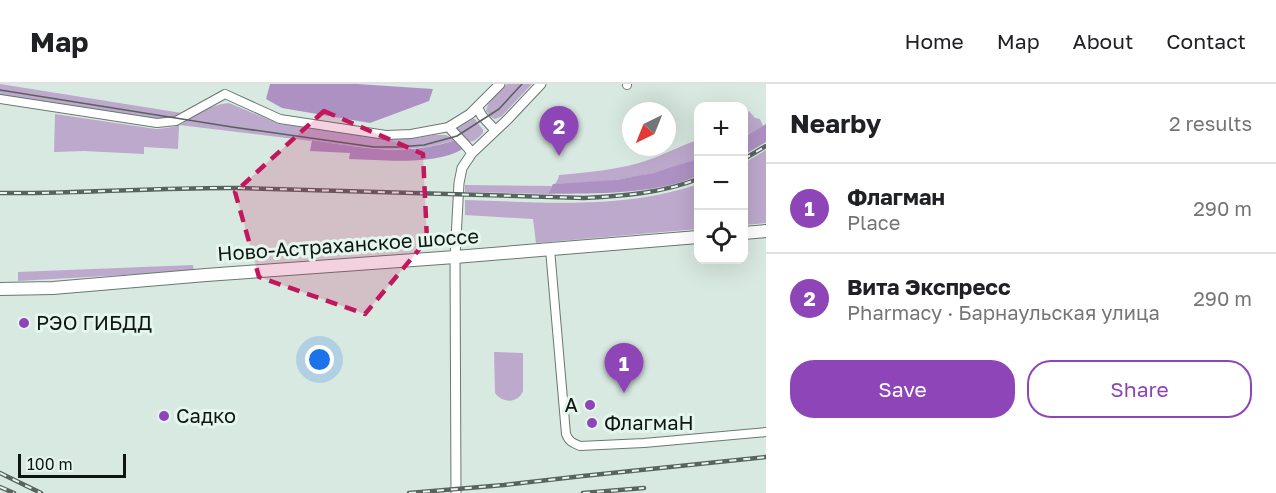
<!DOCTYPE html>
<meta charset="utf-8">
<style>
body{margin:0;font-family:"Golos Text",sans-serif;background:#f2f2f2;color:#202124}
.controls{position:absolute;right:18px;top:18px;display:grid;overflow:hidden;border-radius:12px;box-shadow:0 6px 24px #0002}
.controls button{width:54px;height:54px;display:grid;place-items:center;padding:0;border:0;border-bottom:2px solid #e0e0e0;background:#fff;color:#202124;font:30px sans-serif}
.compass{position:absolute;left:622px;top:18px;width:54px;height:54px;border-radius:50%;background:#fff;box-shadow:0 6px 24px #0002;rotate:223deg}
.scale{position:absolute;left:18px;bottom:15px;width:108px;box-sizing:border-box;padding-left:6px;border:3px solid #0f1512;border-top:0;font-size:16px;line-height:21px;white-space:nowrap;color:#0f1512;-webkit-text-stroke:4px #e5f6ee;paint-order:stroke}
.you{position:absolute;left:320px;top:276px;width:21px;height:21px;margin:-15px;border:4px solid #fff;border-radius:50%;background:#1a73e8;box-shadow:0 0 0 9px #1a73e833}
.badge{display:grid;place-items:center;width:39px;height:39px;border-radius:50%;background:#8e45b8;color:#fff;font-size:20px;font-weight:700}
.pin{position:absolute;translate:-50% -50px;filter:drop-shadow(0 2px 3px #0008)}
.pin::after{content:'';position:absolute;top:32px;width:21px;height:18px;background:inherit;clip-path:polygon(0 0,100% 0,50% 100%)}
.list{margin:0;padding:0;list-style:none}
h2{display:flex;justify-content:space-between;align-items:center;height:78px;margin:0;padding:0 24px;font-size:26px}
h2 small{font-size:20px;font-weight:400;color:#757577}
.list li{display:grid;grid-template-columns:39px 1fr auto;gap:18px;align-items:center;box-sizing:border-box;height:90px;padding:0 24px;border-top:2px solid #e0e0e0}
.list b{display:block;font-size:22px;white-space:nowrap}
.list p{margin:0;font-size:20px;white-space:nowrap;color:#757577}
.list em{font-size:20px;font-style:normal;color:#757577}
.actions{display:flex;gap:12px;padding:18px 24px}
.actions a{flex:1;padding:14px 0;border:2px solid #8e45b8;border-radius:24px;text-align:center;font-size:21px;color:#8e45b8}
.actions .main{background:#8e45b8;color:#fff}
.icon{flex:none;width:33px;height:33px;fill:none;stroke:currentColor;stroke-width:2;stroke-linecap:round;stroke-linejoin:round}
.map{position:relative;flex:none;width:766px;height:409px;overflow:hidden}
header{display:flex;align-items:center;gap:36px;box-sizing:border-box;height:84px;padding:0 30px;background:#fff;border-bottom:2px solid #e0e0e0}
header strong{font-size:28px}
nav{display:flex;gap:33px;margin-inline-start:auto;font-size:21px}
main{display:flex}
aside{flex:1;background:#fff}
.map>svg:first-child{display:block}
</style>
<header>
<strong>Map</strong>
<nav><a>Home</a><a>Map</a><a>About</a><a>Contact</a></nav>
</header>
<main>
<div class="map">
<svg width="766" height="409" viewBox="0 0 766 409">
<rect width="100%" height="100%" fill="#d8e9e1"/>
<!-- green -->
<path fill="#bda9cc" d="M 0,0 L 182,29 L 167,35 L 157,36 L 0,11 Z
M 507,0 L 532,0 L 502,32 L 495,35 L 491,33 L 486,27 C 488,15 499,8 507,0 Z
M 229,19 L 279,40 L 386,55 L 412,55 L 434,51 L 446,51 L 456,56 C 403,72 365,64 312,56 L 311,57 L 179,41 L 178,65 L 144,63 L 144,70 L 84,67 L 54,68 L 55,30 L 156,45 C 164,44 172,44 180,41 C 198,31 208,21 229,19 Z
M 749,27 L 755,34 L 760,35 L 763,42 L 744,53 L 744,30 Z
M 473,35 L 475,35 L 483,46 L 483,49 C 469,64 468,57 456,45 Z
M 698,56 L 698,75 C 673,85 644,92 616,96 C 596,99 575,99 555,100 L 558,95 L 559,91 C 590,88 621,86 651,75 C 667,69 682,61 698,56 Z
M 766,66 L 766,139 L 744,141 L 744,79 Z
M 698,100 L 698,145 L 536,159 L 533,135 L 465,131 L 465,116 C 542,118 624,126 698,100 Z
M 465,101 L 552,102 L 548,110 L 465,108 Z
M 193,181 L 194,187 L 18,197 L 18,188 Z
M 494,268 L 523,269 L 523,307 C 518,320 502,319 495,309 Z"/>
<!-- forest -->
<path fill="#ae91c3" d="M 270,0 L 357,0 L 433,5 L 429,17 L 370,39 L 282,24 L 266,15 Z
M 766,40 L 766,58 L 744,71 L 744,53 Z
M 312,56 C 364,64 403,73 456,56 L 463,65 C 433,82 383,76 349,75 L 350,69 L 310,67 Z
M 698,75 L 698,92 C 652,111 597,109 548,110 L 553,100 L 616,96 L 653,89 Z"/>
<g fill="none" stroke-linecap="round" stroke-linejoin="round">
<defs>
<path id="minor" d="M 627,0 L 627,1
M 225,10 L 280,35 L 386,51 L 411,50 L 449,43
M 0,15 L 157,39 L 176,37 L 225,10
M 550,165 L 566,350 C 569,358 573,359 580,362 L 644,359 L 766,348"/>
<path id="tertiary" d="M 477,23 L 482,32 L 495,46
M 472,69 C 465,59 456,52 449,43 L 470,30 L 500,0
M 456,409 L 455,173 L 459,99 L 462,84 L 472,69 L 508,35 L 541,0"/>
<path id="primary" d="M 744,149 L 766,147
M 0,205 L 53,204 L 206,191 L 455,173 L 698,153"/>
</defs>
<!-- minor casing -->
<use href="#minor" stroke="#697872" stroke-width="10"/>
<!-- tertiary casing -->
<use href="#tertiary" stroke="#697872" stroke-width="11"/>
<!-- primary casing -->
<use href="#primary" stroke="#697872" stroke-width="14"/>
<!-- minor -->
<use href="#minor" stroke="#fff" stroke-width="8"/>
<!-- tertiary -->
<use href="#tertiary" stroke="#fff" stroke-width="9"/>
<!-- primary -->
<use href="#primary" stroke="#fff" stroke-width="12"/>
<!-- tram -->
<path stroke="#58625e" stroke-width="1.5" d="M 0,6 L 232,43 L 374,63 L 398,63 L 424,61 L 457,52 L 499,25 L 522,0"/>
<defs>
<path id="rail" d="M 744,75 L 766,62
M 0,109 C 80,110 160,103 240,104 L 584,114 C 623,112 662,109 698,95
M 0,389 L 41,409
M 0,403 L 14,409
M 409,409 L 504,401 L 583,392 L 766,373
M 583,409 L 644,404"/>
</defs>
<!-- rail casing -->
<use href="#rail" stroke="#58625e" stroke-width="4.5"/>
<!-- rail -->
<use href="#rail" stroke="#e5f6ee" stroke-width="2" stroke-dasharray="7" stroke-linecap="butt"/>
</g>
<!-- marked area -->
<path fill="#c2185b" fill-opacity="0.2" stroke="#c2185b" stroke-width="4.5" stroke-dasharray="12 8" stroke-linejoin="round" d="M 324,27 L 423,70 L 427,156 L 365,230 L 259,193 L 235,108 Z"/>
<!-- markers -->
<g fill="#8e45b8" stroke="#e5f6ee" stroke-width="2">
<circle cx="24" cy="239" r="6"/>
<circle cx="590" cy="321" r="6"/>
<circle cx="164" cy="332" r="6"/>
<circle cx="592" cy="339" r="6"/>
</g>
<g text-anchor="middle" stroke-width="6" stroke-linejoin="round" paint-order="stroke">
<!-- street labels -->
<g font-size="20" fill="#0f1512" stroke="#e5f6ee">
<text transform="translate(348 161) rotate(-4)" y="7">Ново-Астраханское шоссе</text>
</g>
<!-- poi labels -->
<g font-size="20" fill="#0f1512" stroke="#e5f6ee" text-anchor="start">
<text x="36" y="246">РЭО ГИБДД</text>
<text x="578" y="328" text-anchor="end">A</text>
<text x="176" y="339">Садко</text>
<text x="604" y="346">ФлагмаН</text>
</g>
</g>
</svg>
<div class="controls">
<button>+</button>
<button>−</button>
<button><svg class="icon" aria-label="locate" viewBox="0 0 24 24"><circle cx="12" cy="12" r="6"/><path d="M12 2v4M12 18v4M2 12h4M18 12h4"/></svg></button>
</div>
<svg class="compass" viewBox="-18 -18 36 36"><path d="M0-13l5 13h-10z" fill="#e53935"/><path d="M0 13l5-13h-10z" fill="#757577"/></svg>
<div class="scale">100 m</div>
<div class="you"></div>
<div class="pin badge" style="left:624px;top:309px">1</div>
<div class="pin badge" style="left:559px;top:72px">2</div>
</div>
<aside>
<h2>Nearby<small>2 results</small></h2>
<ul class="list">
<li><span class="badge">1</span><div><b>Флагман</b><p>Place</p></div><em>290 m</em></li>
<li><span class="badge">2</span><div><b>Вита Экспресс</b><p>Pharmacy · Барнаульская улица</p></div><em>290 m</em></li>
</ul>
<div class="actions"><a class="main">Save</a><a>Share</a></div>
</aside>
</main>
